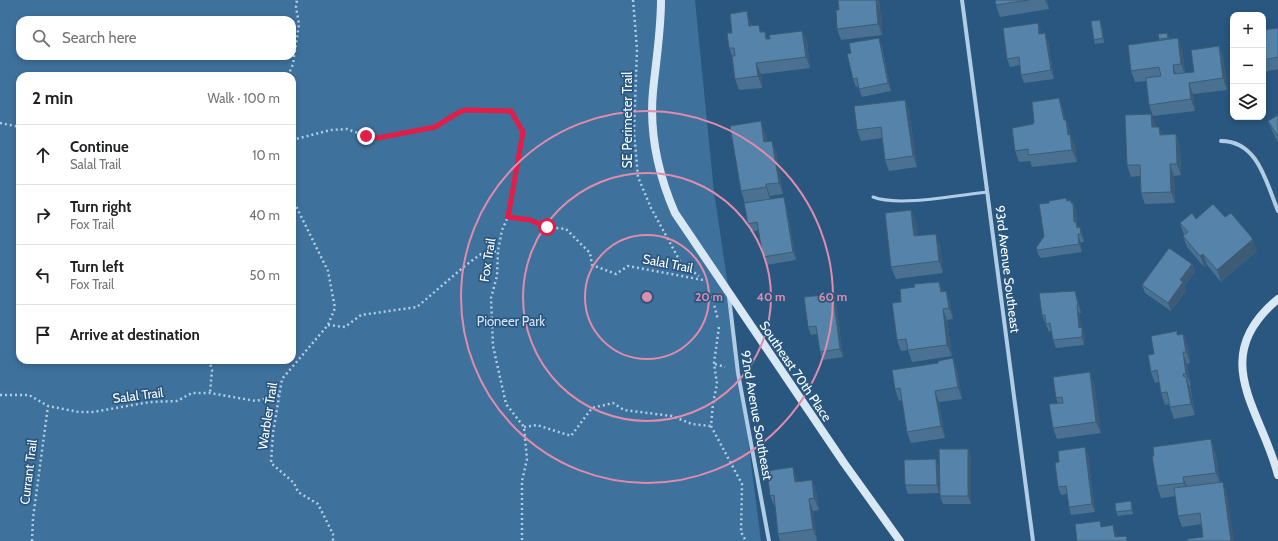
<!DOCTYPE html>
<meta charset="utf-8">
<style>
body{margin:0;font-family:Cabin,sans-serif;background:#f2f2f2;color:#202124}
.controls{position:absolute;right:12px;top:12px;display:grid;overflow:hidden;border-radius:8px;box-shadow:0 2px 6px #0003}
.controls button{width:36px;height:36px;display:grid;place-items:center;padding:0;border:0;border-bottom:1px solid #e0e0e0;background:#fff;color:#202124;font:20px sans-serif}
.stop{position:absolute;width:12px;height:12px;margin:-9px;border:3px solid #e11d48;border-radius:50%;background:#fff}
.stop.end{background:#e11d48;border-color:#fff;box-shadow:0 1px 4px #0008}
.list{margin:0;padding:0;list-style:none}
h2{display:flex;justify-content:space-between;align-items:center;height:52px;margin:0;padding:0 16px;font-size:17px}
h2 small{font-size:13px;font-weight:400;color:#757577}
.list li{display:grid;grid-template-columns:26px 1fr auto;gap:12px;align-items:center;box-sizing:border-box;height:60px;padding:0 16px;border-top:1px solid #e0e0e0}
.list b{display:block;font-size:15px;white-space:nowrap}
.list p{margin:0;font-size:13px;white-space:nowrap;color:#757577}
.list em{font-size:13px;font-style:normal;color:#757577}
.icon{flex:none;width:22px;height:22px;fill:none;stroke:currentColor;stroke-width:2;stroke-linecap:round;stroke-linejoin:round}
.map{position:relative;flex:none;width:1278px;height:541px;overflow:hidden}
.search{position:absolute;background:#fff;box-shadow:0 2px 6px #0003;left:16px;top:16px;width:280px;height:44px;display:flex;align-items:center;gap:10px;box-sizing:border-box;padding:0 14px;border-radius:12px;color:#757577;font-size:15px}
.panel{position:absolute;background:#fff;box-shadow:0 2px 6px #0003;left:16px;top:72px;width:280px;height:292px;border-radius:12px}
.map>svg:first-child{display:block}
</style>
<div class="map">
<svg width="1278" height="541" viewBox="0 0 1278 541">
<rect width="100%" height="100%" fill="#29577f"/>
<!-- green -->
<path fill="#3e719c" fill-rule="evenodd" d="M 0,0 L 695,0 L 714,192 L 729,292 L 761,541 L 0,541 ZM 20,20 L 292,20 L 292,56 L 20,56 ZM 20,76 L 292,76 L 292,360 L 20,360 Z"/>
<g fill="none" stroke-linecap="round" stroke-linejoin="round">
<!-- path -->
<path stroke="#b0cde5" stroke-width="2.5" stroke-dasharray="2 3" stroke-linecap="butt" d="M 633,0 L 637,49 L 634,132 L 638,177 L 651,208 L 681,263 L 699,276
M 288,76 L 293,64 L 299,24 L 296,7 L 297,0
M 0,123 L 20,127
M 292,140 L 331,130 L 347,129 L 366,136 L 378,138 L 435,127 L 455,114 L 464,110 L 511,111 L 523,132 L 508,217 L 502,230 L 498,251 L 497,276 L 491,298 L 493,346 L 506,404 L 524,427 L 527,459 L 522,481 L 522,541
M 292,198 L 328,271 L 335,308 L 328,325 L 282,379 L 273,433 L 271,463 L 294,483 L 298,492 L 318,504 L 333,534 L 333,541
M 508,217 L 530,220 L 547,227 L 566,229 L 590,253 L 592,265 L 616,274 L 628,266 L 703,280
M 712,296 L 718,320
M 328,325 L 345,327 L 361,315 L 417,307 L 466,265 L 481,254 L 498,251
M 719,327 L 714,363 L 717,384 L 713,403 L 711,426 L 742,484 L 741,532 L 746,541
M 209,360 L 212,370 L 210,393
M 715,364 L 725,367
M 0,395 L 29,395 L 48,406 L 79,412 L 93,412 L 150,402 L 177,401 L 192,393 L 210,393 L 256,401 L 280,395
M 524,427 L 537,425 L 571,436 L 592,408 L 613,403 L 624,410 L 672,416 L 692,424 L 711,426
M 32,541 L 33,518 L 48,406"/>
<!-- lane -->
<path stroke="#b0cde5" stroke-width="3" d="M 873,197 C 898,207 959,195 987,192"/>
<!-- street -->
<path stroke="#b0cde5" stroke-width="4" d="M 962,0 L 1033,541
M 1221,141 C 1258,141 1266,182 1278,211
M 729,297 L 738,373 L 769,541"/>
<!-- secondary -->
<path stroke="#d9e8f5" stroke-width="8" d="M 661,0 C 661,31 656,61 653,91 C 649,134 658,174 675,213 L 844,463 L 900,541
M 1278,299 C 1207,358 1261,409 1278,475"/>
</g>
<!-- wall -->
<path fill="#4a7191" d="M 838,0 L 880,0 L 880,10 L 881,12 L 882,35 L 841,40 L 837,29 L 839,10 Z
M 995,0 L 1047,0 L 1049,9 L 1000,17 L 996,5 Z
M 751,23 L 752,26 L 762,32 L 768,39 L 802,31 L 807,42 L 810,68 L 761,74 L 762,88 L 739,90 L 735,79 L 732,56 L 729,48 L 732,33 Z
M 1038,23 L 1041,33 L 1048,41 L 1054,79 L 1024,83 L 1021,75 L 1020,65 L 1010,67 L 1007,59 Z
M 1102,25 L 1104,43 L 1095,44 L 1094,40 Z
M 1278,28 L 1278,69 L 1264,72 L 1263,69 L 1263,30 Z
M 1167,33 L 1169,39 L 1182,49 L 1185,73 L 1194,72 L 1219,46 L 1223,58 L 1227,90 L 1193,94 L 1195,111 L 1153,116 L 1149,105 L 1146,81 L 1135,82 L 1131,71 L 1159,40 L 1159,39 Z
M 882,46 L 891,91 L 862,97 L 858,86 L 856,87 L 853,79 Z
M 1059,98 L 1063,110 L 1065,120 L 1066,120 L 1070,131 L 1070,134 L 1075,146 L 1077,162 L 1032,167 L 1030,161 L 1019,162 L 1015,151 L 1033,124 Z
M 905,100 L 909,111 L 917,167 L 889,171 L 885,160 L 882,138 L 861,141 L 857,130 Z
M 1151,114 L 1156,127 L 1162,135 L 1176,134 L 1180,146 L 1181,175 L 1174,176 L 1175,203 L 1145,204 L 1141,193 L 1140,176 L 1131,177 L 1127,165 Z
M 1278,115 L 1278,142 L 1273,133 L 1268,121 Z
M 765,132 L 767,142 L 776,152 L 783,194 L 770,196 L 770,199 L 750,202 L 786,205 L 796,260 L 766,265 L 763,257 L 759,230 L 751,232 L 748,224 L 745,203 L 741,191 Z
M 1067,200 L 1073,203 L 1076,211 L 1077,225 L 1078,227 L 1080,227 L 1083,235 L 1084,242 L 1080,242 L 1082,252 L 1041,258 L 1039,256 L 1036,248 L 1044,236 L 1049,203 Z
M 911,210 L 916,222 L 917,236 L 936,234 L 940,246 L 943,273 L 896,279 L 891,267 Z
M 1225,217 L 1257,251 L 1221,282 L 1207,265 L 1204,267 L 1187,247 L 1183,236 L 1184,235 L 1180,223 L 1196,219 Z
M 1192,264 L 1195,272 L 1184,286 L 1186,291 L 1171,311 L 1145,293 L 1142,285 Z
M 946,291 L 950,303 L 953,319 L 947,320 L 952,356 L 912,362 L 908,350 L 901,351 L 897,340 L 901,302 Z
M 1075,291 L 1081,313 L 1079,313 L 1081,327 L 1085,335 L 1084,345 L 1056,348 L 1053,340 L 1051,331 L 1049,332 L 1042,315 Z
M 833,294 L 836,302 L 843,357 L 823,360 L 820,352 L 817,334 L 811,335 L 808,327 Z
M 1183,334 L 1188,346 L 1190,363 L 1187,364 L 1191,385 L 1190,385 L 1195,415 L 1174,419 L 1169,404 L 1165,405 L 1161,393 L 1159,382 L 1155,383 L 1151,372 L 1154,354 L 1178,335 Z
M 953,358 L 957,370 L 962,399 L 939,402 L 945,438 L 911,443 L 907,432 L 902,400 L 899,401 L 895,389 L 938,363 Z
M 1094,383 L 1101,433 L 1057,439 L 1053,428 L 1058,403 L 1056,398 Z
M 1085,447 L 1088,455 L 1095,512 L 1071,515 L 1069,507 L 1067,494 L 1061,495 L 1058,487 L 1059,462 Z
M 968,449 L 971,457 L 971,504 L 943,504 L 940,496 Z
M 1215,451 L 1220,482 L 1227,493 L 1201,524 L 1182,527 L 1178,516 L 1176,496 L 1161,498 L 1157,486 Z
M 793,467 L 797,482 L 812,480 L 816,491 L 819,510 L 813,511 L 817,541 L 780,541 L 778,534 L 775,507 L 770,496 Z
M 939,467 L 939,493 L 908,494 L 905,485 Z
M 1132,505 L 1133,514 L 1118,516 L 1116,512 Z"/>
<!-- shaded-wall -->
<path fill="#3c5c76" d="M 876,0 L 881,12 L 882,35 L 878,24 Z
M 877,0 L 880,0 L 880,9 Z
M 1045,0 L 1047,0 L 1049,9 Z
M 747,11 L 751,23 L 754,38 L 749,26 Z
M 1100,20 L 1102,25 L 1104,43 L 1103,38 Z
M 1038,23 L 1041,31 L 1042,42 L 1039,34 Z
M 802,31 L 807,42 L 810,68 L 806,57 Z
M 1045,33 L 1048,41 L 1054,79 L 1051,70 Z
M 879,38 L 882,46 L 891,91 L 888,83 Z
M 1178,38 L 1182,49 L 1185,75 L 1181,64 Z
M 1219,46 L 1223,58 L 1227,90 L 1223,78 Z
M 756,63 L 761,74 L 762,88 L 758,76 Z
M 1173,65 L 1177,77 L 1174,74 Z
M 1189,83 L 1193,94 L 1195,111 L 1191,99 Z
M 1059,98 L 1063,110 L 1067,127 L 1066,120 L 1070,131 L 1072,146 L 1064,120 Z
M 905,100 L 909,111 L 917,167 L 913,156 Z
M 1151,114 L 1156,125 L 1156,139 L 1152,127 Z
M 761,121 L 765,132 L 769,154 L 764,142 Z
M 1159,127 L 1164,138 L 1160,135 Z
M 1070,134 L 1075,146 L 1077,162 L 1072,150 Z
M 1176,134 L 1180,146 L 1181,175 L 1177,164 Z
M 772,141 L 776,152 L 783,194 L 779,183 Z
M 1170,164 L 1174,176 L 1175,203 L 1171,192 Z
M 766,184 L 770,196 L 770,199 L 766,187 Z
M 784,197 L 786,205 L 796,260 L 793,252 Z
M 1071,200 L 1073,206 L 1073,203 L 1076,211 L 1077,225 L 1079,230 L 1079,236 L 1074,222 Z
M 911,210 L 916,222 L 918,248 L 914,236 Z
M 1080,227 L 1083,235 L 1084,242 L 1081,234 Z
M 936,234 L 940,246 L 943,273 L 939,261 Z
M 1078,234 L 1080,242 L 1082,252 L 1079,244 Z
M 1253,239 L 1257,251 L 1221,282 L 1217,270 Z
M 1203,254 L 1207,265 L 1204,267 L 1200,256 Z
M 1192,264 L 1195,272 L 1184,286 L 1186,291 L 1171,311 L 1168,303 L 1180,280 Z
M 939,282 L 944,293 L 941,292 Z
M 946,291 L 950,303 L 953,319 L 949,308 Z
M 1075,291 L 1078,299 L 1081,313 L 1078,304 Z
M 833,294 L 836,302 L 843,357 L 840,349 Z
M 1077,305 L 1079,313 L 1082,330 L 1082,327 L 1085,335 L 1084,345 L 1082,337 L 1079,328 Z
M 943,309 L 947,320 L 952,356 L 947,345 Z
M 1183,334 L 1188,346 L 1190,363 L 1186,352 Z
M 1183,352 L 1187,364 L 1191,385 L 1186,374 Z
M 953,358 L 957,370 L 962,399 L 958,387 Z
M 1090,372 L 1094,383 L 1101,433 L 1096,422 Z
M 1186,377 L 1190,388 L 1195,415 L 1191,404 Z
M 935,391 L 939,402 L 945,438 L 941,426 Z
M 1211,439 L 1215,451 L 1220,484 L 1216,473 Z
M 1085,447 L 1088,455 L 1095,512 L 1092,504 Z
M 968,449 L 971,457 L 971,504 L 968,496 Z
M 936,459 L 939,467 L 939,493 L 937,485 Z
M 793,467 L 797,479 L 799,494 L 795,482 Z
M 1183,477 L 1188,489 L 1188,494 L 1184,483 Z
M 812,480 L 816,491 L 819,510 L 814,498 Z
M 1223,482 L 1227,493 L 1234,541 L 1231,541 Z
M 809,499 L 813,511 L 817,541 L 813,529 Z
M 1131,501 L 1132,505 L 1133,514 L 1132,510 Z
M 1113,525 L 1117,537 L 1115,537 Z"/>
<!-- building -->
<path fill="#5683a9" stroke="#3c5c76" d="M 838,0 L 876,0 L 878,24 L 837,29 L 836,10 L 839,10 Z
M 995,0 L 1029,0 L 996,5 Z
M 747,11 L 749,26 L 759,25 L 760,32 L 765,32 L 766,39 L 770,39 L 769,35 L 802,31 L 806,57 L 756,63 L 758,76 L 735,79 L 732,56 L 735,56 L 734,48 L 729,48 L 727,33 L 732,33 L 730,14 Z
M 1100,20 L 1103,38 L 1094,40 L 1091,21 Z
M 1038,23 L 1039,34 L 1045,33 L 1051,70 L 1021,75 L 1019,57 L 1007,59 L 1003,28 Z
M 1278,28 L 1278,57 L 1263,60 L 1263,30 Z
M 1167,33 L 1168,38 L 1159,39 L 1158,34 Z
M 879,38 L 888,83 L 859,89 L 857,78 L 853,79 L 847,54 L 851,53 L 849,43 Z
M 1178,38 L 1181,64 L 1173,65 L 1174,74 L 1194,72 L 1191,50 L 1219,46 L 1223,78 L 1189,83 L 1191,99 L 1149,105 L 1146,78 L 1161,76 L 1159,67 L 1131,71 L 1128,45 Z
M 1059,98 L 1064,120 L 1066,120 L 1068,135 L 1070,134 L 1072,150 L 1028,155 L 1028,149 L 1015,151 L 1012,128 L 1033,124 L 1034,121 L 1032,102 Z
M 905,100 L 913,156 L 885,160 L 881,127 L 857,130 L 854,106 Z
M 1151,114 L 1152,127 L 1159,127 L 1160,135 L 1176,134 L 1177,164 L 1170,164 L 1171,192 L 1141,193 L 1140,165 L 1127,165 L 1125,115 Z
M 1278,115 L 1278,137 L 1268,121 Z
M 761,121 L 764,142 L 772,141 L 779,183 L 766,184 L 766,187 L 741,191 L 730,126 Z
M 784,197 L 793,252 L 763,257 L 757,222 L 748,224 L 744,203 Z
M 1066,198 L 1067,201 L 1071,200 L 1071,203 L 1073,203 L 1074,222 L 1076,222 L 1077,228 L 1080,227 L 1081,234 L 1078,234 L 1079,244 L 1038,250 L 1036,248 L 1044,236 L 1039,204 L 1049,203 L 1049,201 Z
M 1213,204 L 1225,217 L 1231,213 L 1253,239 L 1217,270 L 1203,254 L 1200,256 L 1183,236 L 1188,232 L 1180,223 L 1192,213 L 1196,219 Z
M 911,210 L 914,236 L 936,234 L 939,261 L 891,267 L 885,213 Z
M 1169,248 L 1192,264 L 1180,280 L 1183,282 L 1168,303 L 1142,285 Z
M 939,282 L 941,292 L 946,291 L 949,308 L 943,309 L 947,345 L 908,350 L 906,339 L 897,340 L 892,303 L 901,302 L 900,289 L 915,287 L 914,284 Z
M 1075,291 L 1078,304 L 1077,305 L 1079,328 L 1082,327 L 1082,337 L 1053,340 L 1050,323 L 1046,324 L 1045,315 L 1042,315 L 1039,293 Z
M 833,294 L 840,349 L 820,352 L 816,326 L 808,327 L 804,297 Z
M 1177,331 L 1177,335 L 1183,334 L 1186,352 L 1183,352 L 1186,374 L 1183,374 L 1184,377 L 1186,377 L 1191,404 L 1170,407 L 1167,392 L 1161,393 L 1157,370 L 1151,372 L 1148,355 L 1154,354 L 1151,336 Z
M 953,358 L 958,387 L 935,391 L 941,426 L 907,432 L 900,388 L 895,389 L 892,370 L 938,363 L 938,361 Z
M 1090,372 L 1096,422 L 1053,428 L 1049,404 L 1063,403 L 1062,397 L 1056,398 L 1053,377 Z
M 1211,439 L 1216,473 L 1183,477 L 1184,483 L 1157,486 L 1152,456 L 1154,456 L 1153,447 Z
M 1085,447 L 1092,504 L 1069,507 L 1066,486 L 1058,487 L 1055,463 L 1059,462 L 1058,451 Z
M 939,449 L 968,449 L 968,496 L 940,496 Z
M 936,459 L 937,485 L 905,485 L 904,460 Z
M 793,467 L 795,482 L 812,480 L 814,498 L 809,499 L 813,529 L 778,534 L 774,495 L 770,496 L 767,471 Z
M 1223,482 L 1231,541 L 1188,541 L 1187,539 L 1203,537 L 1200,513 L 1178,516 L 1174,488 Z
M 1131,501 L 1132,510 L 1116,512 L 1115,503 Z
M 1100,521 L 1101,527 L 1113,525 L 1115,537 L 1126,536 L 1127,541 L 1077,541 L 1075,524 Z"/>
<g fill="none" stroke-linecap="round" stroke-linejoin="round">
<!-- route -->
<path stroke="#e11d48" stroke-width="5" d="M 366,136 L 378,138 L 435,127 L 456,114 L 464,110 L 511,111 L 523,132 L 508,217 L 530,220 L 547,227"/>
</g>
<!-- distance rings -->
<g fill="none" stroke="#e08cad" stroke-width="2">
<circle cx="647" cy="297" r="62"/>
<circle cx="647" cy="297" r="124"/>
<circle cx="647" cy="297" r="186"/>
</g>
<g text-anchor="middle" stroke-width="3.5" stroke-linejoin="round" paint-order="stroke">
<!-- street labels -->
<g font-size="13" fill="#fff" stroke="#29577f">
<text transform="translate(627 120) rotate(-90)" y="5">SE Perimeter Trail</text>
<text transform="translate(487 260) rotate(-81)" y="5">Fox Trail</text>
<text transform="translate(668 263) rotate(11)" y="5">Salal Trail</text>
<text transform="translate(1008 269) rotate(83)" y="5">93rd Avenue Southeast</text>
<text transform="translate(796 371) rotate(56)" y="5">Southeast 70th Place</text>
<text transform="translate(138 395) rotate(-7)" y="5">Salal Trail</text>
<text transform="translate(757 415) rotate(80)" y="5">92nd Avenue Southeast</text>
<text transform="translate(267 416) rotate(-81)" y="5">Warbler Trail</text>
<text transform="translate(28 472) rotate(-83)" y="5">Currant Trail</text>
</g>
<!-- park labels -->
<g font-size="13" fill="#d3e5f4" stroke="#29577f">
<text x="511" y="326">Pioneer Park</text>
</g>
</g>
<circle cx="647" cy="297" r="6" fill="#e08cad" stroke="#29577f" stroke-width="2"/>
<g font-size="12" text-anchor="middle" font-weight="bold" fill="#e08cad" stroke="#29577f" stroke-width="3.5" stroke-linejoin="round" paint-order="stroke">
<text x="709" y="301">20 m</text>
<text x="771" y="301">40 m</text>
<text x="833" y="301">60 m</text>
</g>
</svg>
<div class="controls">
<button>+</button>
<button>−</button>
<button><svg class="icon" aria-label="layers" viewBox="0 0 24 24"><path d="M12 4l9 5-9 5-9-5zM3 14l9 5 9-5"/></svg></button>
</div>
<div class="stop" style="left:547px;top:227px"></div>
<div class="stop end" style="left:366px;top:136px"></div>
<div class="search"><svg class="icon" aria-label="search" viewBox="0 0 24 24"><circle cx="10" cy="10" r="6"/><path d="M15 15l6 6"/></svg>Search here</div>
<section class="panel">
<h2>2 min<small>Walk · 100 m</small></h2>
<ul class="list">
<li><svg class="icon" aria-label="ahead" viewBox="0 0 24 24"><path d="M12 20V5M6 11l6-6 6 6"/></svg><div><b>Continue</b><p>Salal Trail</p></div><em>10 m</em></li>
<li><svg class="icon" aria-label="right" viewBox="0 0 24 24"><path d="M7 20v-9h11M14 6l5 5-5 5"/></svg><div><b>Turn right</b><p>Fox Trail</p></div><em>40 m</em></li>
<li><svg class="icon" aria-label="left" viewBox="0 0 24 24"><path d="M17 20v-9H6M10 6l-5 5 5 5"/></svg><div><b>Turn left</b><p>Fox Trail</p></div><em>50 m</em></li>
<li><svg class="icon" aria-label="arrive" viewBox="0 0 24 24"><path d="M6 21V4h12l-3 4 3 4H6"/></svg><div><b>Arrive at destination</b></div></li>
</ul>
</section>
</div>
